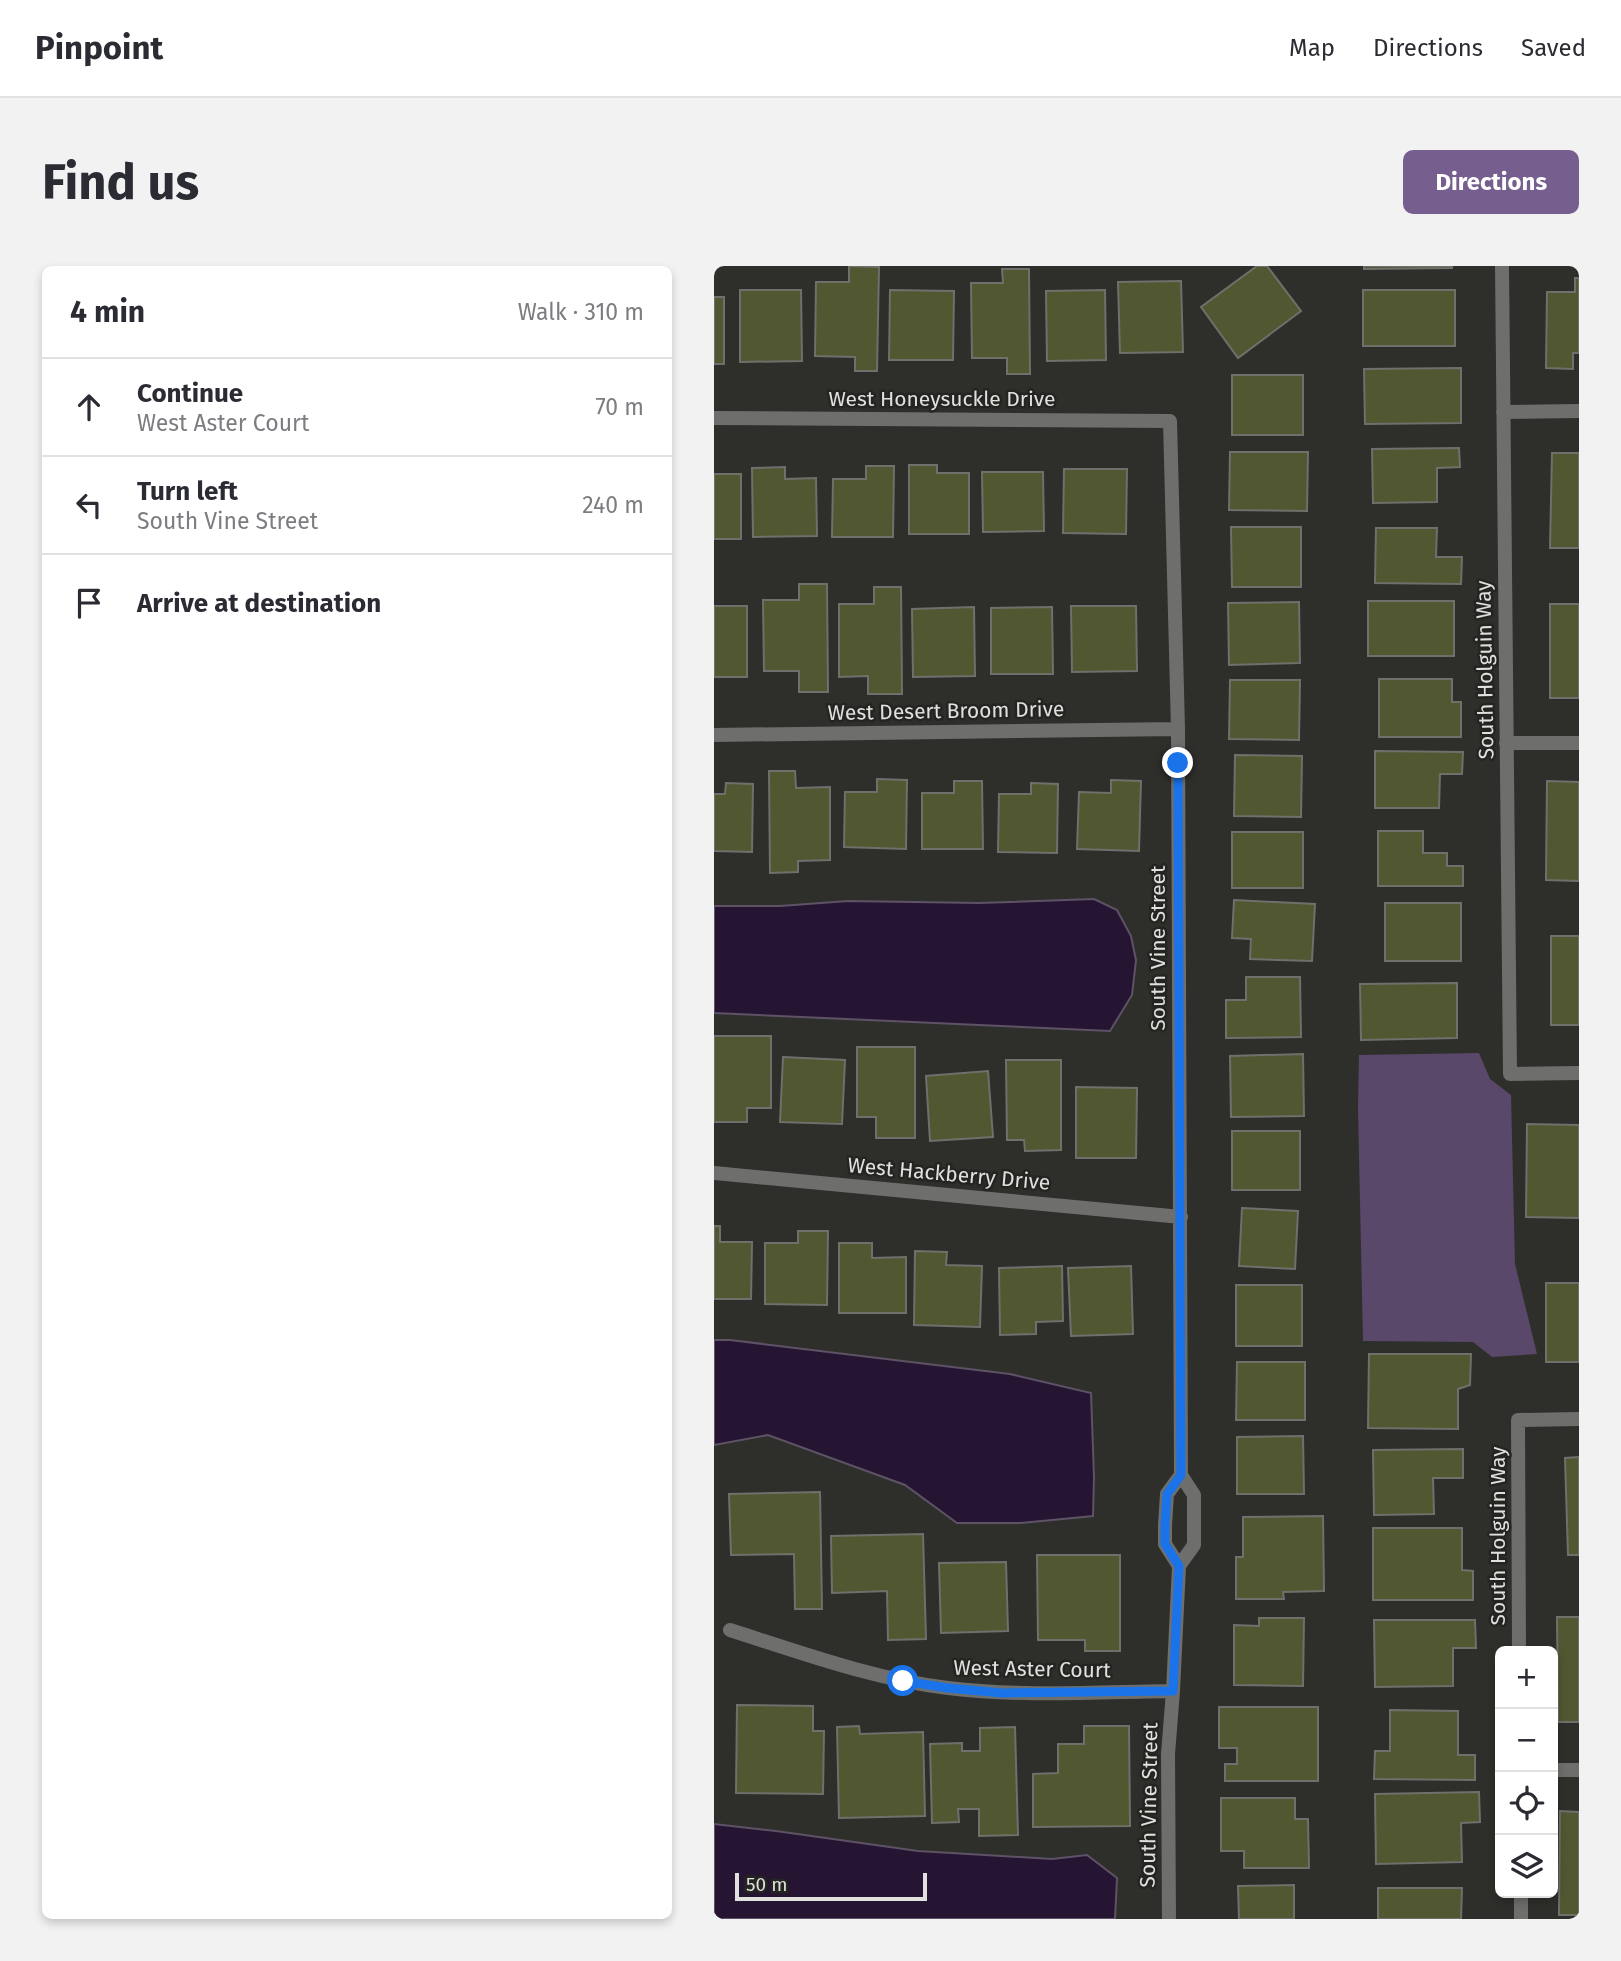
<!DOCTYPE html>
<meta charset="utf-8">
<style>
body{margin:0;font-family:"Fira Sans",sans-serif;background:#f2f2f3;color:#2b2b33}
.controls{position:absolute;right:21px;bottom:21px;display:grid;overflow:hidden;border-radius:10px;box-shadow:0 4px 10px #0003}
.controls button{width:63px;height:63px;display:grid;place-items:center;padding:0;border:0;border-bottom:2px solid #e1e1e2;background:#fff;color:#2b2b33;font:35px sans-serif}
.scale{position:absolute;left:21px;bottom:18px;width:192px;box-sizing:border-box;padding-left:7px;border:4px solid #e0e1de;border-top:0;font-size:19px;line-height:24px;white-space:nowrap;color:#e0e1de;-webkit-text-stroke:5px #242521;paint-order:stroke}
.stop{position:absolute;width:21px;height:21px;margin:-16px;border:5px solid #1a73e8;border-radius:50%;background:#fff}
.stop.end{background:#1a73e8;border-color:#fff;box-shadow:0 2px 7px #0008}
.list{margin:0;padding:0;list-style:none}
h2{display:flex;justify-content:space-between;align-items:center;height:91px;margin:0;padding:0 28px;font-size:30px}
h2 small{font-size:23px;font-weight:400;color:#7c7c81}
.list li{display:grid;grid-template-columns:46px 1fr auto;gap:21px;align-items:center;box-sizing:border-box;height:98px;padding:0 28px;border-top:2px solid #e1e1e2}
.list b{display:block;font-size:26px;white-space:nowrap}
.list p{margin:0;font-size:23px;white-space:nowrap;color:#7c7c81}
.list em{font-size:23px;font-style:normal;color:#7c7c81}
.icon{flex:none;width:38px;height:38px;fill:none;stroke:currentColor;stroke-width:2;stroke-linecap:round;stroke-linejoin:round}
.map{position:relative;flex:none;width:865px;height:1653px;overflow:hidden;border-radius:10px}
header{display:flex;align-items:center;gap:42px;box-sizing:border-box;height:98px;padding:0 35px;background:#fff;border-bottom:2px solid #e1e1e2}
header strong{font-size:33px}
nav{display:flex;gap:38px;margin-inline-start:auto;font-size:24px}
.intro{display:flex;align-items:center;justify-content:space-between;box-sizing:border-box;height:168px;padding:0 42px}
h1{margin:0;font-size:49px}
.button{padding:18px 32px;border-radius:10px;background:#765e8e;color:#fff;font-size:24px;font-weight:700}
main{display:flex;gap:42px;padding:0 42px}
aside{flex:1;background:#fff;border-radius:10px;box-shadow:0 4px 10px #0003}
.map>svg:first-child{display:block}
</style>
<header>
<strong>Pinpoint</strong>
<nav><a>Map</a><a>Directions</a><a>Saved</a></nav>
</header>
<div class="intro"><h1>Find us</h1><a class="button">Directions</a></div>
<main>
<aside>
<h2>4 min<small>Walk · 310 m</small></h2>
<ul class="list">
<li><svg class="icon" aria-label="ahead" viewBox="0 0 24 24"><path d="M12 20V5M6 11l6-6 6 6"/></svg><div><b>Continue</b><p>West Aster Court</p></div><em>70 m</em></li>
<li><svg class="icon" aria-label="left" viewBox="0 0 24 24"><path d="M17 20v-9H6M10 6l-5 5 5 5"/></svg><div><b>Turn left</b><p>South Vine Street</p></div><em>240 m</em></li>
<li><svg class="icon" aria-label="arrive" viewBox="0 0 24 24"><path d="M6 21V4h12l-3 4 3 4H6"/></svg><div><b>Arrive at destination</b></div></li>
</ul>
</aside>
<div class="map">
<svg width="865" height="1653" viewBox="0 0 865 1653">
<rect width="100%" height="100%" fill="#2e2f2b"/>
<!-- green -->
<path fill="#594869" d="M 765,787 L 776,813 L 797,829 L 801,998 L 823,1088 L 778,1091 L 759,1076 L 649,1075 L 644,842 L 645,789 Z"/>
<!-- water -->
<path fill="#261532" stroke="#5e5266" stroke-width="2" d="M 380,633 L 403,644 L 417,670 L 422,694 L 418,729 L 396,765 L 0,747 L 0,640 L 66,640 L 134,635 L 265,637 Z
M 0,1074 L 16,1074 L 296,1108 L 377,1127 L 380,1211 L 379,1250 L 307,1257 L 243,1257 L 191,1219 L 54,1169 L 0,1179 Z
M 0,1558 L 62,1565 L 204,1585 L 338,1593 L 373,1589 L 403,1612 L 401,1653 L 0,1653 Z"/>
<!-- building -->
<path fill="#505731" stroke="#6f706b" stroke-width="2" d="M 135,0 L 165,1 L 163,105 L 141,105 L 141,91 L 101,90 L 102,16 L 135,16 Z
M 543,0 L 553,0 L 587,45 L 524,92 L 487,41 Z
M 650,0 L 738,0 L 738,2 L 650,3 Z
M 288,3 L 315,3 L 316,108 L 293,108 L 293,92 L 258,92 L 257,17 L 289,17 Z
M 861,12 L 865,12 L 865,87 L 859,87 L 859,103 L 832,102 L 833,26 L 861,26 Z
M 467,15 L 469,86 L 406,87 L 404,16 Z
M 26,24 L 87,24 L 88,95 L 26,96 Z
M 176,24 L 240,25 L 239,94 L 175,94 Z
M 391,24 L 392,94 L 333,95 L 332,25 Z
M 649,24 L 741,24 L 741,80 L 649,80 Z
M 0,31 L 10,31 L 10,98 L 0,98 Z
M 747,102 L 747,157 L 651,158 L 650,103 Z
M 518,109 L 589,109 L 589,169 L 518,169 Z
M 745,182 L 746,201 L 723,202 L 723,236 L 659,237 L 658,183 Z
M 516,186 L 594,186 L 593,245 L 515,244 Z
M 838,187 L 865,187 L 865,282 L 836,282 Z
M 195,199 L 223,199 L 223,207 L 255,207 L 255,268 L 195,268 Z
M 152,200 L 180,200 L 179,271 L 118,271 L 119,213 L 152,213 Z
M 71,201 L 71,213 L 102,212 L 103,270 L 39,271 L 38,202 Z
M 350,203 L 413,203 L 412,268 L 349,267 Z
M 268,206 L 329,206 L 330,265 L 269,266 Z
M 0,208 L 27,208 L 27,273 L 0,273 Z
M 517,261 L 587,261 L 587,321 L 518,321 Z
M 662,262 L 723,262 L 722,291 L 748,291 L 747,318 L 661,317 Z
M 85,318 L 113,318 L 114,426 L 85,426 L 85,405 L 50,405 L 49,334 L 85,334 Z
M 160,321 L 187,321 L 188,428 L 154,428 L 154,410 L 125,411 L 125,338 L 160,338 Z
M 654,335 L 740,335 L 740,390 L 654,390 Z
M 585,336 L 586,397 L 515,399 L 514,337 Z
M 836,338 L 865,338 L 865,432 L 836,432 Z
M 0,340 L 33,340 L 33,411 L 0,411 Z
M 357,340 L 422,340 L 423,405 L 358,406 Z
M 260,341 L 261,410 L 199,411 L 198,343 Z
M 338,341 L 339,408 L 277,408 L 277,342 Z
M 665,413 L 738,413 L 738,436 L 747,436 L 747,471 L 665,471 Z
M 516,414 L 586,414 L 585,474 L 515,473 Z
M 661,485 L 749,486 L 748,508 L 726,508 L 725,542 L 661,542 Z
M 521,489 L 588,490 L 587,551 L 520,550 Z
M 55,505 L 81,505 L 82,522 L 116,521 L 116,594 L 84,595 L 84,606 L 56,607 Z
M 163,513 L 193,514 L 192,583 L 130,581 L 131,526 L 163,526 Z
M 397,514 L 427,515 L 425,585 L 363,583 L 365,526 L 397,527 Z
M 240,515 L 268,515 L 269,583 L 208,583 L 208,527 L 240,527 Z
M 833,515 L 865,516 L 865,615 L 832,614 Z
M 12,517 L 39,518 L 38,586 L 0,585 L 0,528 L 11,528 Z
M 317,517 L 344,518 L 343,587 L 284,586 L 285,528 L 317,528 Z
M 664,565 L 709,565 L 709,587 L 733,587 L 733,600 L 749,600 L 749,620 L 664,620 Z
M 518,566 L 589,566 L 589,622 L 518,622 Z
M 520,634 L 601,638 L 598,695 L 536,693 L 537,673 L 518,672 Z
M 671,637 L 747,637 L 747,695 L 671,695 Z
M 837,670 L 865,670 L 865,759 L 837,759 Z
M 532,711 L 586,711 L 587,771 L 512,772 L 512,734 L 532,734 Z
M 743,717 L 743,772 L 647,774 L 646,718 Z
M 0,770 L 57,770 L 57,842 L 33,842 L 33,856 L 0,856 Z
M 143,781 L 201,781 L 201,872 L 162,872 L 162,851 L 143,851 Z
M 589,788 L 590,850 L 517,851 L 516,790 Z
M 69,791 L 131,794 L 128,858 L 66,856 Z
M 292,794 L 347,794 L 347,884 L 311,885 L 310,874 L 293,874 Z
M 274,805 L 279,871 L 216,875 L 212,810 Z
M 362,821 L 423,822 L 422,892 L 362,892 Z
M 813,858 L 865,859 L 865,952 L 812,951 Z
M 518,865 L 586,865 L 586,924 L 518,924 Z
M 528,942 L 584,945 L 581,1003 L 525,1000 Z
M 0,960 L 6,960 L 6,976 L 38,976 L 37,1033 L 0,1033 Z
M 84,965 L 114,965 L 113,1039 L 51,1038 L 51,977 L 84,977 Z
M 125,977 L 158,977 L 158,992 L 192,991 L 192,1047 L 125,1047 Z
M 201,985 L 233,986 L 232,999 L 268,1000 L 266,1061 L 200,1059 Z
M 348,1000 L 349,1055 L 322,1056 L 322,1068 L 286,1069 L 285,1002 Z
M 417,1000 L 419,1068 L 357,1070 L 354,1002 Z
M 832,1017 L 865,1017 L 865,1096 L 832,1096 Z
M 522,1019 L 588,1019 L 588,1080 L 522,1080 Z
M 655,1088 L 757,1088 L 756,1119 L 744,1123 L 744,1163 L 654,1162 Z
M 523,1096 L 591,1096 L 591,1154 L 522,1154 Z
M 589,1170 L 590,1228 L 523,1228 L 523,1171 Z
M 749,1183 L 749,1212 L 719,1212 L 720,1248 L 660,1249 L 659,1184 Z
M 865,1191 L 865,1289 L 854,1289 L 851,1192 Z
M 106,1226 L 108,1343 L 81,1343 L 80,1288 L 17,1289 L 15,1228 Z
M 609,1250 L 610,1325 L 569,1326 L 570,1333 L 522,1333 L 522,1291 L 529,1291 L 529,1251 Z
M 659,1262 L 748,1262 L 748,1304 L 759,1305 L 759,1334 L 659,1334 Z
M 209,1268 L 212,1373 L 174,1374 L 173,1325 L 118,1327 L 117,1270 Z
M 323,1289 L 406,1289 L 406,1385 L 371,1385 L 371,1374 L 324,1374 Z
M 292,1296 L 294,1365 L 227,1367 L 225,1297 Z
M 843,1351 L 865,1351 L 865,1456 L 844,1456 Z
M 545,1352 L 590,1352 L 589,1420 L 520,1419 L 520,1359 L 545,1360 Z
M 660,1354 L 761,1354 L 762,1382 L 739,1382 L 739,1420 L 661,1421 Z
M 23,1439 L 99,1440 L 99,1465 L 110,1465 L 109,1528 L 22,1527 Z
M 505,1441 L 604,1441 L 604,1515 L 511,1515 L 511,1498 L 523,1498 L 523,1482 L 505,1482 Z
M 676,1444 L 744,1445 L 744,1489 L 761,1489 L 761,1514 L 660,1513 L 661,1485 L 676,1485 Z
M 145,1460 L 146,1468 L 209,1466 L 211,1550 L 125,1552 L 123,1461 Z
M 370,1460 L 415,1460 L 416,1560 L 319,1561 L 319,1508 L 344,1507 L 344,1478 L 370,1478 Z
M 301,1461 L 304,1569 L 265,1570 L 265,1543 L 244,1543 L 245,1556 L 218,1557 L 216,1478 L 248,1477 L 248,1485 L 266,1485 L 266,1462 Z
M 765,1526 L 766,1556 L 747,1557 L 748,1596 L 662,1598 L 661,1528 Z
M 507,1532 L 581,1532 L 581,1553 L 594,1553 L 595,1602 L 530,1602 L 530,1585 L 507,1585 Z
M 846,1545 L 865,1546 L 865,1649 L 845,1649 Z
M 580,1619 L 580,1653 L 525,1653 L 524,1620 Z
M 664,1622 L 748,1622 L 747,1653 L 664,1653 Z"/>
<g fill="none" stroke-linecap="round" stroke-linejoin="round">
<!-- street -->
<path stroke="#6e6f6d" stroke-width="14" d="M 788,0 L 796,808 L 865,807
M 789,146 L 865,145
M 0,152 L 456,155 L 464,463 L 467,1209 L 480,1229 L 480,1279 L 465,1300 L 459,1425 L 454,1488 L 455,1653
M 0,469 L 464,463
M 792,477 L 865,477
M 0,907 L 467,951
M 465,1300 L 451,1278 L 451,1259 L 453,1228 L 467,1209
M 16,1364 C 88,1387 159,1413 234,1422 C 308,1431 385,1426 459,1425
M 805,1385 L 804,1154 L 865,1153
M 839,1504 L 865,1504
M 807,1627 L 807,1653"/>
</g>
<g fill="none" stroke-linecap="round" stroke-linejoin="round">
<!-- route -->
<path stroke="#1a73e8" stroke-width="9" d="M 189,1415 L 234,1422 L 288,1427 L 459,1425 L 465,1300 L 451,1278 L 451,1259 L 453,1228 L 467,1209 L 464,497"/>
</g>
<g text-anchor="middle" stroke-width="5" stroke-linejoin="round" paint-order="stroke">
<!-- street labels -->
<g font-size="21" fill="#e0e1de" stroke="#242521">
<text x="228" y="140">West Honeysuckle Drive</text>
<text transform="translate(771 404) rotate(-91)" y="7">South Holguin Way</text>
<text transform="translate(232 445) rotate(-1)" y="7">West Desert Broom Drive</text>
<text transform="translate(444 682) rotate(-90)" y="7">South Vine Street</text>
<text transform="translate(235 908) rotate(5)" y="7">West Hackberry Drive</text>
<text transform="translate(784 1270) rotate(-90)" y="7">South Holguin Way</text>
<text transform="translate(318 1403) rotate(1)" y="7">West Aster Court</text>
<text transform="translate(435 1539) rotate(-89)" y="7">South Vine Street</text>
</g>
</g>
</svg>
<div class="controls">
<button>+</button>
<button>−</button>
<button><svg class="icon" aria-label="locate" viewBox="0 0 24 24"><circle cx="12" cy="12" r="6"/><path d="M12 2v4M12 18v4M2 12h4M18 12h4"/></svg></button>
<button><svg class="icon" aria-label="layers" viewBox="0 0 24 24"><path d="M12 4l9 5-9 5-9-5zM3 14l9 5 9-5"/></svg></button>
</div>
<div class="scale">50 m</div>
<div class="stop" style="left:189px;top:1415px"></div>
<div class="stop end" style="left:464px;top:497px"></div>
</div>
</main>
